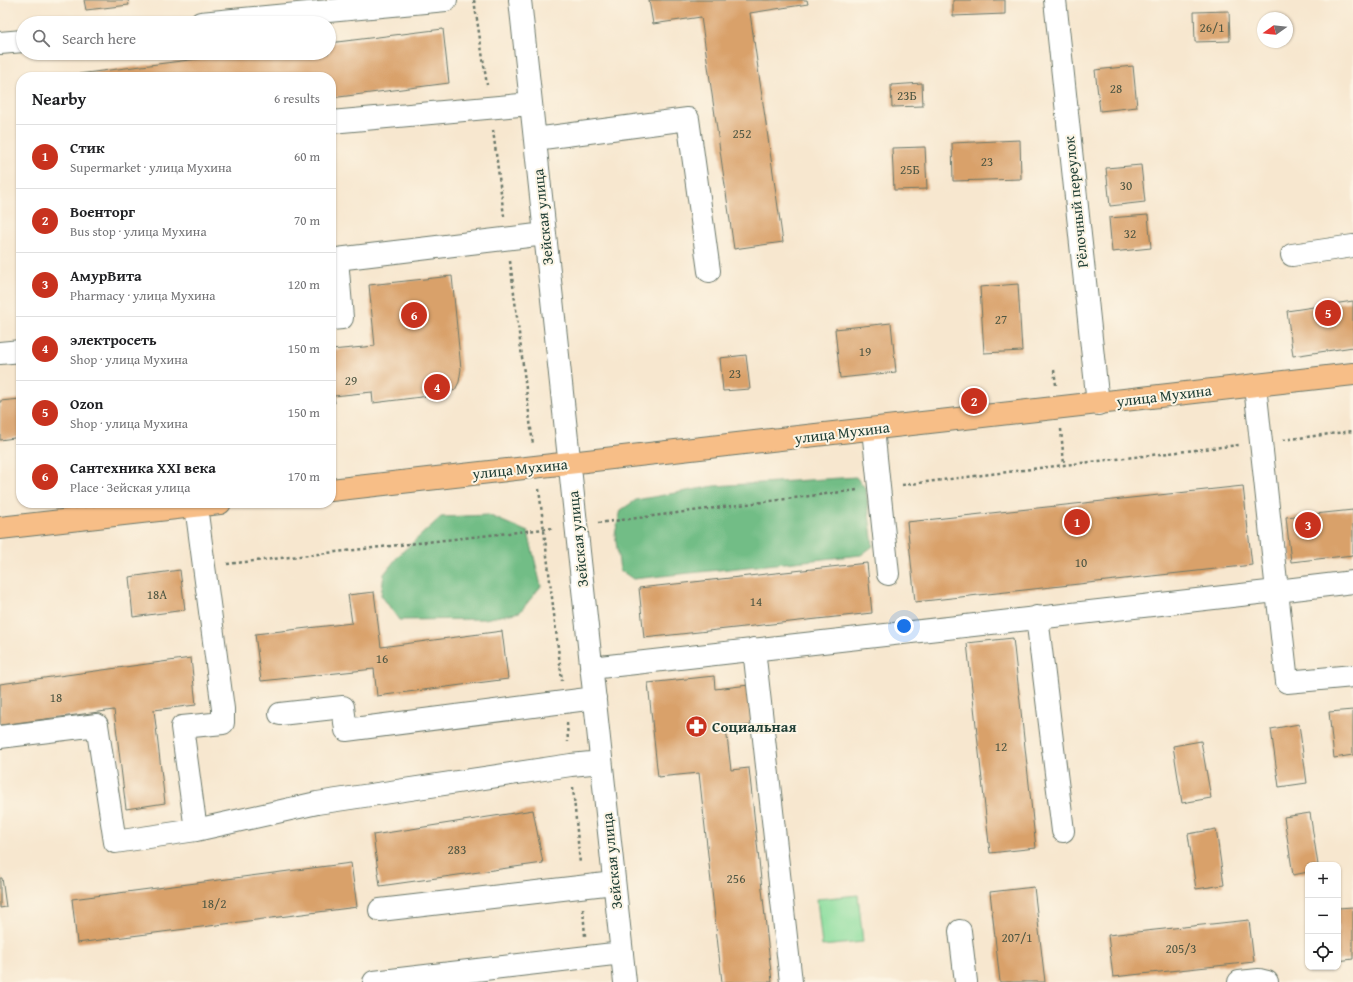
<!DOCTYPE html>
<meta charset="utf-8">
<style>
body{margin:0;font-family:"Gentium Book Plus",serif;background:#f2f2f2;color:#202124}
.controls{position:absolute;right:12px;bottom:12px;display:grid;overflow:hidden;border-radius:8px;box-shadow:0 1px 3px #0004}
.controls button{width:36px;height:36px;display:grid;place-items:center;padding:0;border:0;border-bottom:1px solid #e0e0e0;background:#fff;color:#202124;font:20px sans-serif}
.compass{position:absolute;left:1257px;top:12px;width:36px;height:36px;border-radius:50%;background:#fff;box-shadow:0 1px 3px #0004;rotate:255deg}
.you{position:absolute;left:904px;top:626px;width:14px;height:14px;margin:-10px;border:3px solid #fff;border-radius:50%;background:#1a73e8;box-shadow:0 0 0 6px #1a73e833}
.badge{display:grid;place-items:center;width:26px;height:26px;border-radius:50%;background:#c8321e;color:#fff;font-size:13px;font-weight:700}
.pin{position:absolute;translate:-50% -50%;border:2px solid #fff;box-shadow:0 1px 4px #0006}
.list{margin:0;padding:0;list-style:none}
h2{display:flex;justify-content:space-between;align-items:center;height:52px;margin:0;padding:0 16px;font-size:17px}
h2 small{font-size:13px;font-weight:400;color:#757577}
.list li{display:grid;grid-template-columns:26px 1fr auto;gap:12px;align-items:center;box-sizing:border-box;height:64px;padding:0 16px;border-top:1px solid #e0e0e0}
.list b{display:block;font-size:15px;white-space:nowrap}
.list p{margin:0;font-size:13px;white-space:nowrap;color:#757577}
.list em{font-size:13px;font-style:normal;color:#757577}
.icon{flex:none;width:22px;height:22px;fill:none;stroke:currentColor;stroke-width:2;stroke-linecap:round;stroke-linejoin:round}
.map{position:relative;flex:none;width:1353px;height:982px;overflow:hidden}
.search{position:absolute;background:#fff;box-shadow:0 1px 3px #0004;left:16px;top:16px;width:320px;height:44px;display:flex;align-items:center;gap:10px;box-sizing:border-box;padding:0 14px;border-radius:22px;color:#757577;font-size:15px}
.panel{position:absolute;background:#fff;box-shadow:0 1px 3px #0004;left:16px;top:72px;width:320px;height:436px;border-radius:16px}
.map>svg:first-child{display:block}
</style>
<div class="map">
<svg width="1353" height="982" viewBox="0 0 1353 982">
<rect width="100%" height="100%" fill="#fcf5e5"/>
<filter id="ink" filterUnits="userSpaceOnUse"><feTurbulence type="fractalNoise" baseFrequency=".025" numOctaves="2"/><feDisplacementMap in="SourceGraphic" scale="8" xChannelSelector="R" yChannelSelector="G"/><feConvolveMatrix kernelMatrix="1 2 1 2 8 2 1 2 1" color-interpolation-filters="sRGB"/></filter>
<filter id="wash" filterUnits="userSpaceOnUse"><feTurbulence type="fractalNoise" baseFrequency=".012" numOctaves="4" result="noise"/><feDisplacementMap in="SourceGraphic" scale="16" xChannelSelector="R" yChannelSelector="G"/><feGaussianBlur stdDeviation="0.9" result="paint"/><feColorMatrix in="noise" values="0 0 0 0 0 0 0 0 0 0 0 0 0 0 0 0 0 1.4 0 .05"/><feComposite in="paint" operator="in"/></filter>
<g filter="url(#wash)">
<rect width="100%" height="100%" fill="#f7e7cf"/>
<!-- green -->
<path fill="#8dde9f" stroke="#568e6a" d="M 858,895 L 863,942 L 822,946 L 817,899 Z"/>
<!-- forest -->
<path fill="#72bd86" stroke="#487d5d" d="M 856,477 L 866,489 L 873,546 L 861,555 L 633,579 L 620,570 L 615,534 L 621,510 L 636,500 L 714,486 Z
M 488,515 L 528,532 L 541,586 L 520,612 L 485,619 L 399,620 L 381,595 L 384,574 L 399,555 L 441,517 Z"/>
<g id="blocks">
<!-- building -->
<path fill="#d9a16b" d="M 84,0 L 128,0 L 129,5 L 86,10 Z
M 649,0 L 807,0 L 808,4 L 750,13 L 783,242 L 734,249 L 701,17 L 653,24 Z
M 953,0 L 1005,0 L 1005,14 L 953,16 Z
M 1229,11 L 1230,41 L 1195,42 L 1194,12 Z
M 443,29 L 449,83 L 331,98 L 331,77 L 54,77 L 245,53 L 329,53 L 329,43 Z
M 1133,66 L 1137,107 L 1100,111 L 1095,70 Z
M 922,83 L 923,106 L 892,107 L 891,85 Z
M 1020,140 L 1021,179 L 953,181 L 952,143 Z
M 925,147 L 927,189 L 894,190 L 892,148 Z
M 1141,165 L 1145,202 L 1110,206 L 1106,168 Z
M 1148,215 L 1151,248 L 1112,252 L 1109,218 Z
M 452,276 L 461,369 L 459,382 L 455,390 L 445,394 L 373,403 L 372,392 L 334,396 L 335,403 L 331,403 L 331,350 L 375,346 L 369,285 Z
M 1018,284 L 1022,351 L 984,353 L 980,287 Z
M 1353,301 L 1353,347 L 1293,356 L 1287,311 Z
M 891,323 L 896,372 L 840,378 L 835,329 Z
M 746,355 L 750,389 L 723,391 L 720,358 Z
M 21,399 L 21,437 L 0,440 L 0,401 Z
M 1243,486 L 1252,565 L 915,602 L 907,522 Z
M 1353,510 L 1353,555 L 1291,562 L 1286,517 Z
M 867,563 L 872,613 L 644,638 L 639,588 Z
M 180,570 L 185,610 L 133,617 L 129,577 Z
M 374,592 L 381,647 L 502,631 L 508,679 L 377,696 L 374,669 L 261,681 L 255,634 L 352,623 L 348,595 Z
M 1013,638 L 1036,848 L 990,853 L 967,643 Z
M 191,658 L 196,705 L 154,710 L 165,803 L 126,809 L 114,710 L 0,725 L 0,684 Z
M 714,676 L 715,689 L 749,685 L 754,725 L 726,728 L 731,770 L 749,768 L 772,982 L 722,982 L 699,773 L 658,777 L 648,683 Z
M 1353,710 L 1353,755 L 1334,758 L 1329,712 Z
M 1299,724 L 1307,783 L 1279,787 L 1271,729 Z
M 1201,741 L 1211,798 L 1182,803 L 1173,746 Z
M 533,810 L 543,863 L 380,886 L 373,835 Z
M 1310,813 L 1318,865 L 1308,865 L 1308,872 L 1293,875 L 1284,817 Z
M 1216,829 L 1224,885 L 1196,889 L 1188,834 Z
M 351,863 L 357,907 L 77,943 L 72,899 Z
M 0,878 L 2,878 L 6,907 L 0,908 Z
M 1034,887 L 1045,982 L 1000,982 L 990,892 Z
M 1353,907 L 1353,959 L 1338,961 L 1338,908 Z
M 1249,920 L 1254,962 L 1113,977 L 1108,935 Z"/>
</g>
</g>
<g filter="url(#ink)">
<use href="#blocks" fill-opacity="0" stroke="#6b786a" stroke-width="1"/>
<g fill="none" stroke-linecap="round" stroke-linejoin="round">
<defs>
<path id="minor" d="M 520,0 L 625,982
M 1055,0 L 1098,404
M 201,23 L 446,0
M 0,43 L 23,41
M 331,122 L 531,104
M 535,139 L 688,119 L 709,271
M 1292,255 L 1353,246
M 331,319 L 342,318 L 337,259 L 545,234
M 0,353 L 21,351
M 873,429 L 888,574
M 1353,582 L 1277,591 L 1287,682 L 1353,676
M 1037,617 L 1063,831
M 754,649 L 791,982
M 591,668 L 1277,591 L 1255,386
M 280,714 L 343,707 L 346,730 L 595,698
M 0,737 L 97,725 L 115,842 L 196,830 L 317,803 L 571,765 L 601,762
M 196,830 L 182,727 L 223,723 L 223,709 L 196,506
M 380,910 L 614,883
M 960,931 L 966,982
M 374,982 L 622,953
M 1239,982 L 1259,980 L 1267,982"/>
<path id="major" d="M 331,490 L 1353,374
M 0,528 L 220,503"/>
</defs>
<!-- minor casing -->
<use href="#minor" stroke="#6b786a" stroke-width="24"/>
<!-- major casing -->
<use href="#major" stroke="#6b786a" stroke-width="24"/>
<!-- path -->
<path stroke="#6b786a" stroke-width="2.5" stroke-dasharray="3 3" stroke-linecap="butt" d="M 474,0 L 487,85
M 493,130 L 504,216
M 510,261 L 533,445
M 1054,370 L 1056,385
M 1061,429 L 1064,465
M 1283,440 L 1353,431
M 902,485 L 1064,465 L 1239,445
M 539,489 L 562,681
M 598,523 L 857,490
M 227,564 L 554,528
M 567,723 L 568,742
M 573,787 L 580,864
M 583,909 L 585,936"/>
<!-- minor -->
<use href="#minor" stroke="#fff" stroke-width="22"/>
<!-- major -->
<use href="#major" stroke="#f7be87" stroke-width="22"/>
</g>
</g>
<!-- icons -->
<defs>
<symbol id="pharmacy-disc" viewBox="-11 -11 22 22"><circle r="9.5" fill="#c8321e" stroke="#fcf5e5"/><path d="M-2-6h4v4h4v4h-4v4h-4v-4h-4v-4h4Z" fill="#fff"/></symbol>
</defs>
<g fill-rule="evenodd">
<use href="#pharmacy-disc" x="684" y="714" width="25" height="25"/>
</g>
<g text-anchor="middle" stroke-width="4" stroke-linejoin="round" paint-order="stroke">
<!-- number labels -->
<g font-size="13" fill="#4e5642">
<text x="1212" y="32">26/1</text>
<text x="1116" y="93">28</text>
<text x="907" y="100">23Б</text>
<text x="742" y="138">252</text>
<text x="987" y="166">23</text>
<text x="910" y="174">25Б</text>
<text x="1126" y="190">30</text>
<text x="1130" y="238">32</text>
<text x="1001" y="324">27</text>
<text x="865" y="356">19</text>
<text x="735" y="378">23</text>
<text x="351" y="385">29</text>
<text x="1081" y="567">10</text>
<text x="157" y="599">18А</text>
<text x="756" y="606">14</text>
<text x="382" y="663">16</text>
<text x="56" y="702">18</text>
<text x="1001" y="751">12</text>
<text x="457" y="854">283</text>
<text x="736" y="883">256</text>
<text x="214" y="908">18/2</text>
<text x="1017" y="942">207/1</text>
<text x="1181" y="953">205/3</text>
</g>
<!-- street labels -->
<g font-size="15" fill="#1f3d34" stroke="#fcf5e5">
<text transform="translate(1076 202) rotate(-96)" y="5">Рёлочный переулок</text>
<text transform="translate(543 217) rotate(-96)" y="5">Зейская улица</text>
<text transform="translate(1164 396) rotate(-7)" y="5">улица Мухина</text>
<text transform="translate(842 433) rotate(-7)" y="5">улица Мухина</text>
<text transform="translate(520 469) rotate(-6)" y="5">улица Мухина</text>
<text transform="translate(578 539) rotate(-96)" y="5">Зейская улица</text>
<text transform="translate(612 861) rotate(-96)" y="5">Зейская улица</text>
</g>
<!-- poi labels -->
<g font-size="15" font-weight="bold" fill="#1f3d34" stroke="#fcf5e5" text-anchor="start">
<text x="712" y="732">Социальная</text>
</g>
</g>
</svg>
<div class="controls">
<button>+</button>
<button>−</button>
<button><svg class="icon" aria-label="locate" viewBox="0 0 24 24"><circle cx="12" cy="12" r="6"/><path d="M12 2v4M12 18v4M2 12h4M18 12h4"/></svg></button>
</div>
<svg class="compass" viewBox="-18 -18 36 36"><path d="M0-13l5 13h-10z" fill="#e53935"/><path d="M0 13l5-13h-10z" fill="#757577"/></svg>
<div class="you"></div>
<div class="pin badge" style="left:1077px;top:522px">1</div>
<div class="pin badge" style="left:974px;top:401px">2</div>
<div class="pin badge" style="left:1308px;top:525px">3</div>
<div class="pin badge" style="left:437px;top:387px">4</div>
<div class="pin badge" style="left:1328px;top:313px">5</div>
<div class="pin badge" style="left:414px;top:315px">6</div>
<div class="search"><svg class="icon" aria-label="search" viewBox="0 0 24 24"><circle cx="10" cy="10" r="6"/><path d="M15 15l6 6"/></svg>Search here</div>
<section class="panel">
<h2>Nearby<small>6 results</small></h2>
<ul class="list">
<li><span class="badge">1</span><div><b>Стик</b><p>Supermarket · улица Мухина</p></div><em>60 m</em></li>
<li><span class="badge">2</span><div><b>Военторг</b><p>Bus stop · улица Мухина</p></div><em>70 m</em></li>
<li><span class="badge">3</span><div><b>АмурВита</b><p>Pharmacy · улица Мухина</p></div><em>120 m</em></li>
<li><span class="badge">4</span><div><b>электросеть</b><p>Shop · улица Мухина</p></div><em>150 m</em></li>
<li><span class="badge">5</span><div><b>Ozon</b><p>Shop · улица Мухина</p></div><em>150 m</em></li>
<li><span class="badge">6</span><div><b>Сантехника XXI века</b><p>Place · Зейская улица</p></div><em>170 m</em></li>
</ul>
</section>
</div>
